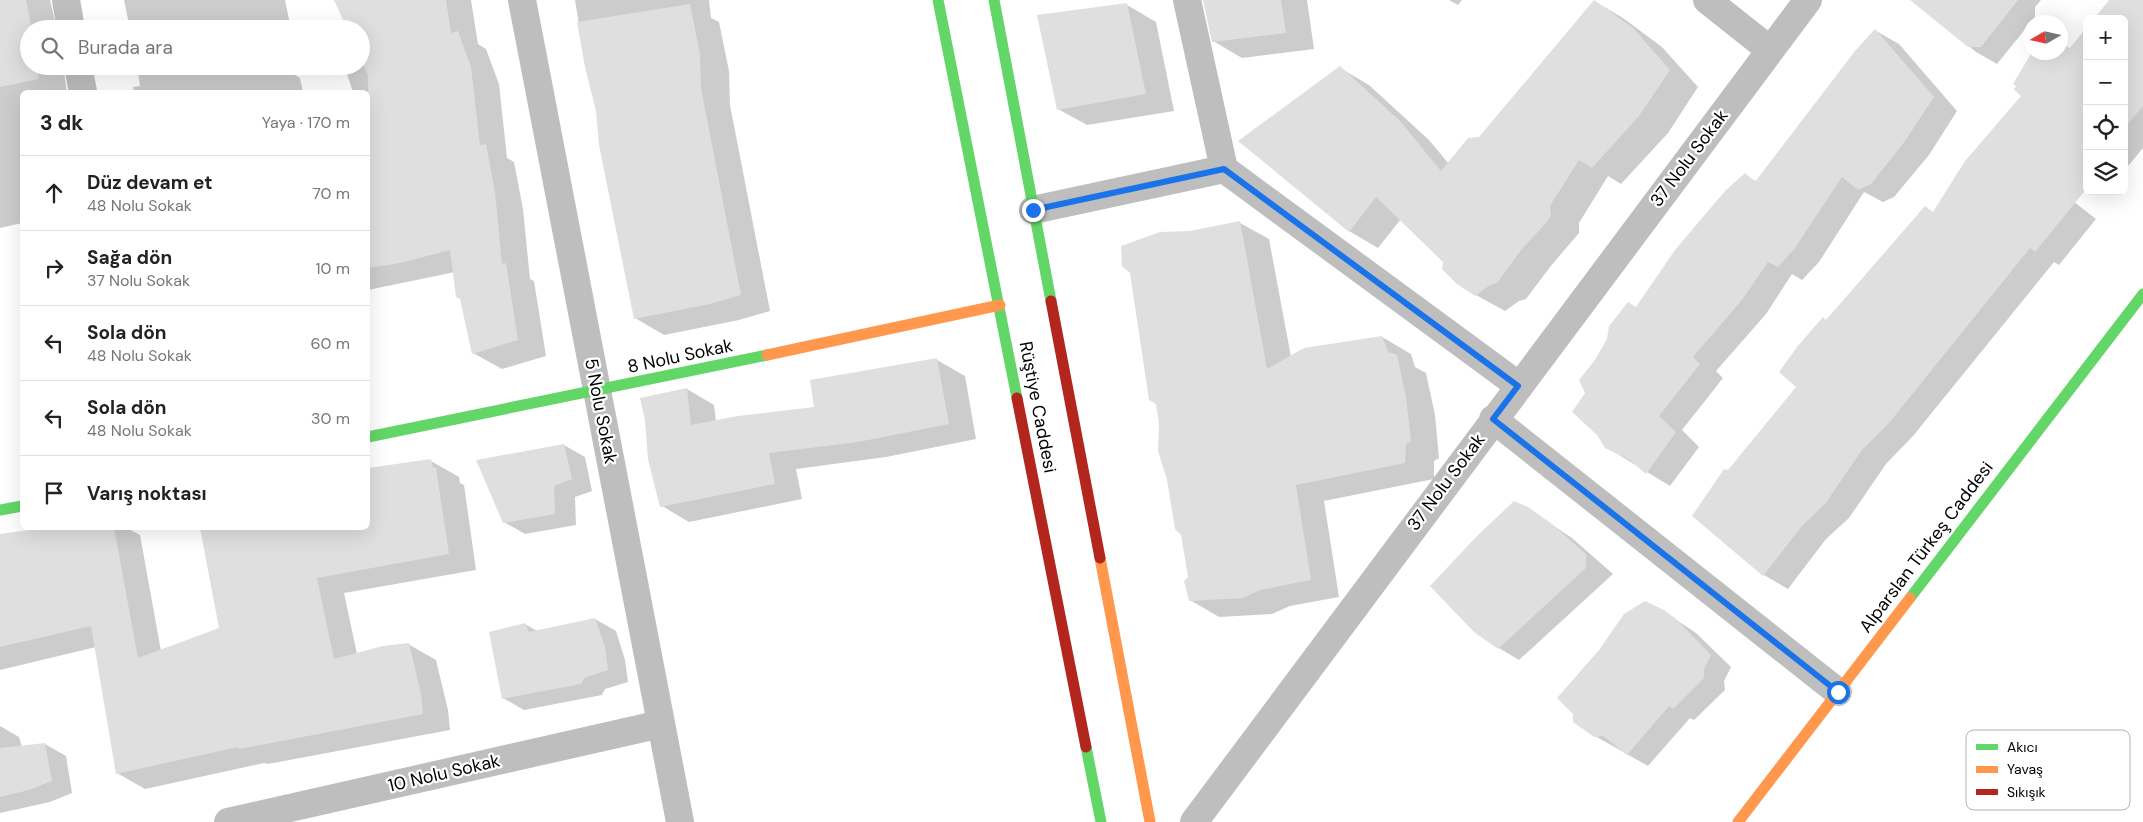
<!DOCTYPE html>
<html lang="tr">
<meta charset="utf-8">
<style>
body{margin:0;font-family:"DM Sans",sans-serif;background:#f6f6f6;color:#222}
.controls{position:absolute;right:15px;top:15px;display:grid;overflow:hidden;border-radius:8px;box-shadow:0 5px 20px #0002}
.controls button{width:45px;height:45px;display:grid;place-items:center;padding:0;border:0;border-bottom:1px solid #e0e0e0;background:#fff;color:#222;font:25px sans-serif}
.compass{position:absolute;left:2023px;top:15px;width:45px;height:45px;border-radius:50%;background:#fff;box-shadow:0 5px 20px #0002;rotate:261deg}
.stop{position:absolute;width:15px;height:15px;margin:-11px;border:4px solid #1a73e8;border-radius:50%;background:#fff}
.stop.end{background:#1a73e8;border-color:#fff;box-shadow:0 1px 5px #0008}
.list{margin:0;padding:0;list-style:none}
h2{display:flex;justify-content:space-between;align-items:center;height:65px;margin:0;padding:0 20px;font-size:21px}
h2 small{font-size:16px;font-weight:400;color:#767676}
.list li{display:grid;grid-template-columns:32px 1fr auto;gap:15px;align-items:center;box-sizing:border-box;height:75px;padding:0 20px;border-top:1px solid #e0e0e0}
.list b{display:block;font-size:19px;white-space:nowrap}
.list p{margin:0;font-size:16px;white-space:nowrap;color:#767676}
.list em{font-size:16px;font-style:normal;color:#767676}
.icon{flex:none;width:28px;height:28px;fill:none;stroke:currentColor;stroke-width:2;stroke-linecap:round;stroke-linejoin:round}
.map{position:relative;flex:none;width:2143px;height:822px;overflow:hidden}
.search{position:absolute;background:#fff;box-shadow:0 5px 20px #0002;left:20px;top:20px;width:350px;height:55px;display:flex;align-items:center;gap:12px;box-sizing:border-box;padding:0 18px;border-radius:28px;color:#767676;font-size:19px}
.panel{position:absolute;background:#fff;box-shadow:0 5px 20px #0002;left:20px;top:90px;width:350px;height:440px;border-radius:8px}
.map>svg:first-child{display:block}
</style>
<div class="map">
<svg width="2143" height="822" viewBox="0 0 2143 822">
<rect width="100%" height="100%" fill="#fff"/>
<!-- shadow -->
<path fill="#0003" d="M 0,0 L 50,0 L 57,29 L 29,29 L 29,66 L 63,66 L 67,92 L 22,92 L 22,223 L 0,228 Z
M 124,0 L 285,0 L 291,29 L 130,29 Z
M 335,0 L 471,0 L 478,44 L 486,49 L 499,84 L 507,158 L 514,162 L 523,209 L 530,279 L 534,281 L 546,356 L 502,369 L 473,353 L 455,272 L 368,290 L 368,92 L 353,92 L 344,66 L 361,66 L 361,29 Z
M 575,0 L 709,0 L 711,18 L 719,22 L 729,71 L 730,105 L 770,311 L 739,320 L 664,335 L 635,318 L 597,111 L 586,67 Z
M 1204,0 L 1307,0 L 1314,49 L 1242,58 L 1213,41 Z
M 1449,0 L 1462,0 L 1458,5 Z
M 1912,0 L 2041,0 L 2035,7 L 2035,17 L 1997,64 L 1976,52 Z
M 2112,0 L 2143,0 L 2143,148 L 2124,171 L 2124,19 Z
M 1594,1 L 1623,18 L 1662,47 L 1698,87 L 1668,133 L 1621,184 L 1608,176 L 1579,223 L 1579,233 L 1550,267 L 1526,299 L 1519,301 L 1505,311 L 1476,295 L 1401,219 L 1378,248 L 1349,231 L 1340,68 L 1369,85 L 1429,140 L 1449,164 L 1480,138 Z
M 1127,5 L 1156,22 L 1174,111 L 1087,125 L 1058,109 Z
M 1876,31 L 1899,44 L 1957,111 L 1929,155 L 1894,197 L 1883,202 L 1864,192 L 1819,262 L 1802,280 L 1792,274 L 1766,314 L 1716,371 L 1723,378 L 1682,430 L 1699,447 L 1670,486 L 1606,447 L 1586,394 L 1636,308 L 1745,175 L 1757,182 Z
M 2060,43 L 2071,49 L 2051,184 L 2096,219 L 2059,265 L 2054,262 L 1913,436 L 1886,464 L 1849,518 L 1826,539 L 1788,589 L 1764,575 L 1694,516 L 1798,387 L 1827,321 L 1934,213 L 2060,52 Z
M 137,66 L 279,66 L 300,78 L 303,92 L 134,92 L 133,87 L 140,86 Z
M 1240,223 L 1269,239 L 1291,357 L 1382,337 L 1411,354 L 1415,367 L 1426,373 L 1435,415 L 1439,458 L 1434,461 L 1434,479 L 1324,501 L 1339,597 L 1290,606 L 1272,614 L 1219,617 L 1190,600 L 1190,232 Z
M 937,360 L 965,376 L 976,439 L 886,457 L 796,469 L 802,499 L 689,522 L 662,506 L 687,389 L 714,405 L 716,421 L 815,408 Z
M 564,445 L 585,457 L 592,491 L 575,497 L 576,525 L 525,534 L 504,522 Z
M 431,461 L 459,477 L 460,483 L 464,485 L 476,570 L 344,593 L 357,654 L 408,644 L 436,660 L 448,710 L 450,730 L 268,764 L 264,763 L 145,789 L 117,773 L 96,647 L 0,670 L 0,535 L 43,533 L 70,528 L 127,528 L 140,535 L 161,651 L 221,629 L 202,528 L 368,528 L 368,469 Z
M 1527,508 L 1572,538 L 1613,574 L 1519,660 L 1499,648 Z
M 1663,611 L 1696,633 L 1731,667 L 1724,681 L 1725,690 L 1694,720 L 1690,718 L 1648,766 L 1595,736 Z
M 595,619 L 616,631 L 625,660 L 628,682 L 605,689 L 602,695 L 524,710 L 503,698 L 525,624 L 537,631 Z
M 0,726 L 19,737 L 22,747 L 45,744 L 66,756 L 72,793 L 50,802 L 0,813 Z"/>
<!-- building -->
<path fill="#dfdfdf" d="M 0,0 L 26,0 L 32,29 L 29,29 L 29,66 L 37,66 L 39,79 L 0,87 Z
M 334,0 L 446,0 L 451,33 L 458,31 L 471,67 L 480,145 L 486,144 L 495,192 L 502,264 L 506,263 L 518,340 L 472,354 L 460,299 L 456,297 L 450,250 L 400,263 L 368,268 L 368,75 L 361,61 L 361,29 L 347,29 Z
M 1203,0 L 1281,0 L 1286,33 L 1212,42 Z
M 1594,0 L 1633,28 L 1670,70 L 1639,116 L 1592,168 L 1579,160 L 1550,206 L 1551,216 L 1547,222 L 1521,250 L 1497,283 L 1490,285 L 1475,296 L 1457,284 L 1442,269 L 1443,262 L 1376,197 L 1349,232 L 1238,141 L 1340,66 L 1400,121 L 1441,171 L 1468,138 L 1479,137 Z
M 1910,0 L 2018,0 L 1981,47 L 1968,47 Z
M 2109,0 L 2143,0 L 2143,106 L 2124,128 L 2124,19 L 2094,19 Z
M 1127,3 L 1146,94 L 1057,110 L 1037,15 Z
M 690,4 L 700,54 L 701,88 L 741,295 L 710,304 L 634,319 L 599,145 L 596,111 L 585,67 L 577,22 Z
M 2087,27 L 2087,188 L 2035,252 L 2030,248 L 1889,423 L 1862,450 L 1825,504 L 1802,526 L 1763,576 L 1692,516 L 1724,469 L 1728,470 L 1796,387 L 1779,372 L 1797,347 L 1823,317 L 1826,320 L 1925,206 L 1933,212 L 1965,161 L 2021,96 L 2014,90 L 2016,86 L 2013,84 L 2032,52 L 2060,52 L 2060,42 L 2069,49 Z
M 1875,29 L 1934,97 L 1905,141 L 1871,184 L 1858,190 L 1842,177 L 1795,248 L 1778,267 L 1768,262 L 1742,300 L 1693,357 L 1700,364 L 1659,416 L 1676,432 L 1646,474 L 1630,460 L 1605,448 L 1597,435 L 1572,412 L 1585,393 L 1579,380 L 1595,360 L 1607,339 L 1609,326 L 1628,302 L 1636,307 L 1675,250 L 1725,191 L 1745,173 L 1755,182 L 1855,51 Z
M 1240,221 L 1267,369 L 1304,348 L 1382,336 L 1388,352 L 1397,355 L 1406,397 L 1411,441 L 1406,444 L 1405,463 L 1296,485 L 1311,580 L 1260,590 L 1243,598 L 1189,601 L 1184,581 L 1188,577 L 1181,535 L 1175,529 L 1167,480 L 1158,451 L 1159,424 L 1156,404 L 1149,400 L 1130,273 L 1122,266 L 1121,246 L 1160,232 L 1190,231 Z
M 937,358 L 949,424 L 858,442 L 769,453 L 775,484 L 660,507 L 648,459 L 645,420 L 640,398 L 687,388 L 691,425 L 738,416 L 814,407 L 810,380 Z
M 564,444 L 572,479 L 554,486 L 555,514 L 503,523 L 476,460 Z
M 431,459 L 433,468 L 436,468 L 449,554 L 317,578 L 334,659 L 383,646 L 409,643 L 421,694 L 423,714 L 239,749 L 238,747 L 116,774 L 91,626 L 0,647 L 0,534 L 45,528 L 114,528 L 138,658 L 219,628 L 200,528 L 368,528 L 368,468 Z
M 1514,501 L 1528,507 L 1552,524 L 1586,554 L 1586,568 L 1498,649 L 1474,632 L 1430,586 L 1477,536 Z
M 1645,601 L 1664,610 L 1676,619 L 1711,655 L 1704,669 L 1704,678 L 1673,709 L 1669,706 L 1627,755 L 1603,736 L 1594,737 L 1573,722 L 1573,714 L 1557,698 L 1599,650 L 1624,614 Z
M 595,618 L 605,647 L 608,670 L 584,678 L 581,684 L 502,699 L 489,632 L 525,623 L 529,632 Z
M 45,743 L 52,781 L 29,790 L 0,797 L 0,748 Z"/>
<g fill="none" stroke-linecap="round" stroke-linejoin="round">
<!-- street -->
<path stroke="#bebebe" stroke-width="28" d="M 66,0 L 71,29
M 522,0 L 680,822
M 1187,0 L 1224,169
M 1707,0 L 1770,50
M 78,66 L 83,92
M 1033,210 L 1224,169 L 1518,385
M 1493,419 L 1838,692
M 228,822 L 661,724
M 1194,822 L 1808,0"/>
<!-- fast -->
<path stroke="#63d668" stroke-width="11" d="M 938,0 L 1017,398
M 994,0 L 1051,301
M 368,437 L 767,355
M 0,510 L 22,506
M 1910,598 L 2143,294
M 1086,747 L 1101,822"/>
<!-- slow -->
<path stroke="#ff974d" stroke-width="11" d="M 767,355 L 1000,305
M 1100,558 L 1150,822
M 1738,822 L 1910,598"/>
<!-- jam -->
<path stroke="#b3261e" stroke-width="11" d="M 1051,301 L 1100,558
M 1017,398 L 1086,747"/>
</g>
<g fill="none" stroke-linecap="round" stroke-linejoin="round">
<!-- route -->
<path stroke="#1a73e8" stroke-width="6" d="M 1033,210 L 1224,169 L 1518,386 L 1493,419 L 1838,692"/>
</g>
<g text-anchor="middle" stroke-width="4.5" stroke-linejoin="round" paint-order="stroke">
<!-- street labels -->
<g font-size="18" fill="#000" stroke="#fff">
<text transform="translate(1689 158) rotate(-53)" y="6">37 Nolu Sokak</text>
<text transform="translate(680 356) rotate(-12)" y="6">8 Nolu Sokak</text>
<text transform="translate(1038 407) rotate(79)" y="6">Rüştiye Caddesi</text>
<text transform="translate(601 411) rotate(79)" y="6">5 Nolu Sokak</text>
<text transform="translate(1446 482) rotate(-53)" y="6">37 Nolu Sokak</text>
<text transform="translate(1926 547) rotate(-53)" y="6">Alparslan Türkeş Caddesi</text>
<text transform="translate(444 773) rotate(-13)" y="6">10 Nolu Sokak</text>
</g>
</g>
<!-- legend -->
<rect x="1966" y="730" width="164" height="80" rx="8" fill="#fff" stroke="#b2b2b2" stroke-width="1"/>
<rect x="1976" y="744" width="22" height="6" fill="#63d668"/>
<rect x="1976" y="766" width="22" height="7" fill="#ff974d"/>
<rect x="1976" y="789" width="22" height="6" fill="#b3261e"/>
<g font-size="14" fill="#000">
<text x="2007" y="752">Akıcı</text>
<text x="2007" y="774">Yavaş</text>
<text x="2007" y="797">Sıkışık</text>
</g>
</svg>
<div class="controls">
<button>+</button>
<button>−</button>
<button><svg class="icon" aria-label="locate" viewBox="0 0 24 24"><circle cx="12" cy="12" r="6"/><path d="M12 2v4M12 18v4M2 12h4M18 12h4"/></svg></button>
<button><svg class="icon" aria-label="layers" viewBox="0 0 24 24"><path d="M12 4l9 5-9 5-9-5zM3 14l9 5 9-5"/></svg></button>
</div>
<svg class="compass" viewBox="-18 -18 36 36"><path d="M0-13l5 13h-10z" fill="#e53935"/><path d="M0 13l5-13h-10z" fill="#767676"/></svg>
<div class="stop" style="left:1838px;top:692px"></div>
<div class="stop end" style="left:1033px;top:210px"></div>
<div class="search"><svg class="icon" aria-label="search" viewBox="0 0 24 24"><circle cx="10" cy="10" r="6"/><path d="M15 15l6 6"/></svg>Burada ara</div>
<section class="panel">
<h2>3 dk<small>Yaya · 170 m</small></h2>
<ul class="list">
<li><svg class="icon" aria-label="ahead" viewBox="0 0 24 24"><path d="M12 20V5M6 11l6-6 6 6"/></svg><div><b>Düz devam et</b><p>48 Nolu Sokak</p></div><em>70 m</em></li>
<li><svg class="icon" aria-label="right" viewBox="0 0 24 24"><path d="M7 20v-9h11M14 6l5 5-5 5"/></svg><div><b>Sağa dön</b><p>37 Nolu Sokak</p></div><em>10 m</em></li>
<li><svg class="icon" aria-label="left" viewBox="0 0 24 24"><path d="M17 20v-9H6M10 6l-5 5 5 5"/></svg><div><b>Sola dön</b><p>48 Nolu Sokak</p></div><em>60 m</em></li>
<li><svg class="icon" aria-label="left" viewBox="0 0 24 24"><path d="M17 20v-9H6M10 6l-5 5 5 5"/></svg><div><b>Sola dön</b><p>48 Nolu Sokak</p></div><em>30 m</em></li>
<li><svg class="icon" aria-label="arrive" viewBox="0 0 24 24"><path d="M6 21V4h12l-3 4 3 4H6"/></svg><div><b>Varış noktası</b></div></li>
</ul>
</section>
</div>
